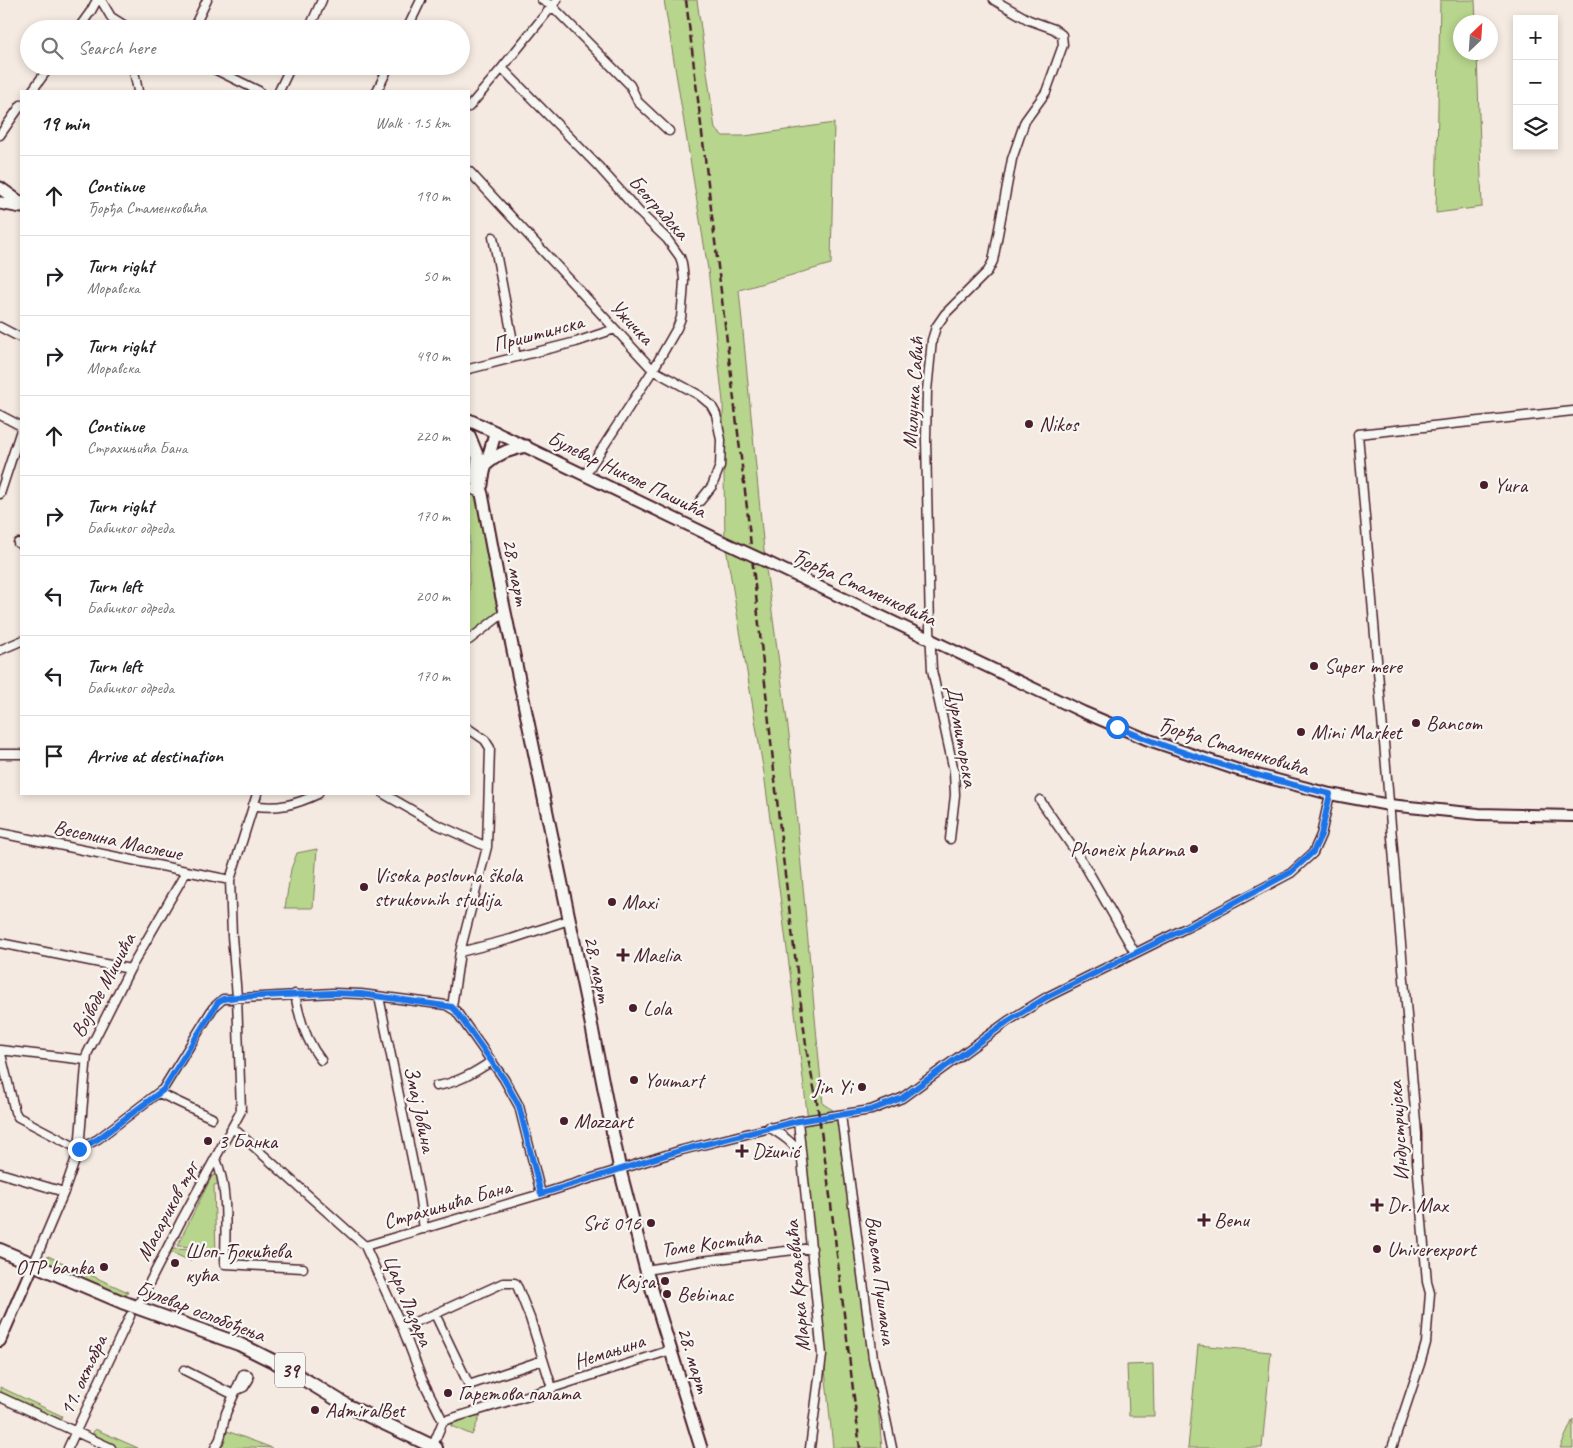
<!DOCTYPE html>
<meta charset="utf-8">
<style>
body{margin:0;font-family:Caveat,sans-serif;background:#f6f6f6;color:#202124}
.controls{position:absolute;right:15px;top:15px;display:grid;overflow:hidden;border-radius:0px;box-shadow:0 2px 8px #0003}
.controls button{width:45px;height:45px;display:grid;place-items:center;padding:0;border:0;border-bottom:1px solid #e0e0e0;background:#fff;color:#202124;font:25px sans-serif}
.compass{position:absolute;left:1453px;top:15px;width:45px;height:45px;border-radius:50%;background:#fff;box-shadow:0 2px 8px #0003;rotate:25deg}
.stop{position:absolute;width:15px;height:15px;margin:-11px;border:4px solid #1a73e8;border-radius:50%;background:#fff}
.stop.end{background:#1a73e8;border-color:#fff;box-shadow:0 1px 5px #0008}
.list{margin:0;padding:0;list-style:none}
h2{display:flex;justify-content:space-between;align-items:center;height:65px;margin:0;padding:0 20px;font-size:21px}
h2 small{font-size:16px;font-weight:400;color:#757577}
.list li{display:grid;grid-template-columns:32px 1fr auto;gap:15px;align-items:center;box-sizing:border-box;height:80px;padding:0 20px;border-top:1px solid #e0e0e0}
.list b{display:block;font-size:19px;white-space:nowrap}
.list p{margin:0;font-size:16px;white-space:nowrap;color:#757577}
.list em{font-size:16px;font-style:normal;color:#757577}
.icon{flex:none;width:28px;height:28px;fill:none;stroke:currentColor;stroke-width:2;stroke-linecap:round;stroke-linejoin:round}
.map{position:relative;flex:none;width:1573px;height:1448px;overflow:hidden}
.search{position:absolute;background:#fff;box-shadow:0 2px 8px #0003;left:20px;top:20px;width:450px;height:55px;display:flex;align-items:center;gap:12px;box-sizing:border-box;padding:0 18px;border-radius:28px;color:#757577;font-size:19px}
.panel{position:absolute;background:#fff;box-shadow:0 2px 8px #0003;left:20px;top:90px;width:450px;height:705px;border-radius:0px}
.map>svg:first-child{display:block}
</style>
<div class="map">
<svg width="1573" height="1448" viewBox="0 0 1573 1448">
<rect width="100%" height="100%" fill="#f4eae1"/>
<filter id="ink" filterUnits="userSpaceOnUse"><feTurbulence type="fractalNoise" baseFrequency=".02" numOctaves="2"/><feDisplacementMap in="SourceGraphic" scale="10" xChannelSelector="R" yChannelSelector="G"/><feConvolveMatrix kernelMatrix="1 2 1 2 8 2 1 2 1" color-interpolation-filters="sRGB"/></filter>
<g filter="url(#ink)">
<!-- green -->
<path fill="#b7d58d" stroke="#807a5c" d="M 664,0 L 697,0 L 715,129 L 723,136 L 745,136 L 834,123 L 831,264 L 739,290 L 765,561 L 789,735 L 823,1104 L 841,1115 L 873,1358 L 882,1448 L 833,1448 L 800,1122 L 808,1120 L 791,980 L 764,773 L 725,542 L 723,402 L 708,269 Z
M 1440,0 L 1475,0 L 1476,22 L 1460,22 L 1460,52 L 1477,53 L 1482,207 L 1436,213 Z
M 469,488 L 482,494 L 505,612 L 469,640 Z
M 317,849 L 313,908 L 285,908 L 291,869 L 297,853 Z
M 215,1175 L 218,1177 L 219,1184 L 214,1185 L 216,1253 L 197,1247 L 177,1246 L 212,1176 Z
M 173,1249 L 195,1250 L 190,1261 L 171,1252 Z
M 48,1256 L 128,1292 L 124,1299 L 44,1266 Z
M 1198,1345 L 1271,1352 L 1262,1448 L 1188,1448 Z
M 1153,1364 L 1154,1416 L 1129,1416 L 1127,1365 Z
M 0,1387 L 62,1416 L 59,1422 L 0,1395 Z
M 481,1414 L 472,1435 L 451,1426 L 453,1421 Z
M 1573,1419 L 1573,1448 L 1560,1448 Z
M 95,1429 L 138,1448 L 115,1448 L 91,1437 Z
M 227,1431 L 272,1448 L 250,1447 L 249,1448 L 220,1448 Z"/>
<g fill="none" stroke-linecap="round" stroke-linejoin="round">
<defs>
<path id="minor" d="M 101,0 L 111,17 L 130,29
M 542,0 L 552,6 L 630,85 L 638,102 L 669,131
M 78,29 L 91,11 L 97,0
M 193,29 L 207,0
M 309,29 L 322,0
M 407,29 L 421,0
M 133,66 L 138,91
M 208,66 L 259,91
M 502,68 L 598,166 L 639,212 L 667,239 L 680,257 L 682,263 L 684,280 L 683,296 L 681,318 L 677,328 L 653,370 L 585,475
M 32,91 L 50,66
M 279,91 L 291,66
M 377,91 L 389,66
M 469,107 L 502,68 L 557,0
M 0,135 L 21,105
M 469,171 L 653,370 L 699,395 L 711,405 L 716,414 L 721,440 L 720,466 L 712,486 L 700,501
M 493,237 L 516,357
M 0,327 L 21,338
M 469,369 L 576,342 L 615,329
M 0,415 L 21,426
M 469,488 L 482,494
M 0,494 L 21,430
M 18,543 L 21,544
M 469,640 L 505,612
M 0,650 L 21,641
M 0,754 L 21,754
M 384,794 L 436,824 L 487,847
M 1040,800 L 1084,864 L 1135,953
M 253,805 C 277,810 297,804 318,794
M 0,833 L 230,880
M 950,839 L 955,795 L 954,771 L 932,670 L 930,629 L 926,439 L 927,391 L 932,340 L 936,327 L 945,314 L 988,271 L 993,261 L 1012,159 L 1025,121 L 1046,92 L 1063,45 L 1062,35 L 1054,29 L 1029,20 L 994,0
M 0,943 L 130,969
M 460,952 L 511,939 L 569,920
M 295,994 C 299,1018 306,1041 321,1060
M 379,997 L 419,1193 L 424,1229
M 452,1007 L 460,952 L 487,847 L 490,748 L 485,740 L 469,729
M 0,1050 L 15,1112 L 18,1117 L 79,1149
M 0,1050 L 86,1060
M 436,1086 C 457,1083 474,1073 492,1061
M 159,1093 L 212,1118
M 841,1115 L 873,1358 L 892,1448
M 798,1121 L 822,1355 L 810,1448
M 769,1127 C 781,1135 792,1141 799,1153
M 233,1128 L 365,1246 L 402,1327 L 422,1379 L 443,1421 L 432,1448
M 79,1149 L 98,1139 L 163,1089 L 213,1008 L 223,999 L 333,993 L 361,994 L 446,1005 L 456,1011 L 504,1079 L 519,1106 L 541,1194
M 216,1159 C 229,1191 225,1230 225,1264 L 303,1268
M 0,1173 L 64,1192
M 365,1246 L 541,1194 L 682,1150 L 798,1121 L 871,1110 L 902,1098 L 1008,1021 L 1047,997 L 1202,920 L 1291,873 L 1313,853 L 1321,835 L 1330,794
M 33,1265 L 64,1192 L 79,1149 L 87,1054 L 130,969 L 186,872
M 646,1270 L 701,1261 L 812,1248
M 137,1307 L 181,1221 L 241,1111 L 237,997 L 232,936 L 230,880 L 257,794
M 435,1314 L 469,1385 L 543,1360
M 402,1327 L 435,1314 L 503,1283 L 515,1283 L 518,1288 L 530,1318 L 552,1388
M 184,1370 L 234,1395
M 0,1397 L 111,1448
M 443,1421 L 552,1388 L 671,1350
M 68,1448 L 130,1316
M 215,1448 L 220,1439 L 226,1413 L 243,1374 L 248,1375 L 249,1379 L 244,1387 L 237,1390
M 1392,1448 L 1420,1364 L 1426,1343 L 1430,1293 L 1427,1282 L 1417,1161 L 1417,1134 L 1358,434 L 1573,411"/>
<path id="tertiary" d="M 495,432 L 715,538
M 769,563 L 1083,712 L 1146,739 L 1238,770 L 1330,794 L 1389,805 L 1479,814 L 1573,816
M 0,1341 L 33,1265"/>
<path id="secondary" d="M 0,188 L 21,203
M 0,203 L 21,207
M 469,420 L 495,432
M 469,435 L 478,457 L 476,476 L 482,494 L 497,574 L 591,1023 L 620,1170 L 646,1270 L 701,1448
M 488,463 C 500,452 510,450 526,446
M 482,485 C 483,467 492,450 495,432"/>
<path id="primary" d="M 0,1250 L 122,1302 L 239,1344 L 279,1364 L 348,1406 L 436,1448"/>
</defs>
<!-- minor casing -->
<use href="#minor" stroke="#4a1f2b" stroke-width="11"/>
<!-- tertiary casing -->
<use href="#tertiary" stroke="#4a1f2b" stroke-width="14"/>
<!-- secondary casing -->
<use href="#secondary" stroke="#4a1f2b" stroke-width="15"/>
<!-- primary casing -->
<use href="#primary" stroke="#4a1f2b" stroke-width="16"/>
<!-- minor -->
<use href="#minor" stroke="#f6f6f2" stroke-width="8"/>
<!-- tertiary -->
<use href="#tertiary" stroke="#f6f6f2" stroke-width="10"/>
<!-- secondary -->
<use href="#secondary" stroke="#f6f6f2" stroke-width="11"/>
<!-- primary -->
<use href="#primary" stroke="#f6f6f2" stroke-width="12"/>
<!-- rail -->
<path stroke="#4a1f2b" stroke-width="2.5" stroke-dasharray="8 4" stroke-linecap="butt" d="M 686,0 L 747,508 L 783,858 L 807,1053 L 817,1102 L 830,1196 L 860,1448"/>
<defs>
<path id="tertiary-bridge" d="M 715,538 L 769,563"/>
</defs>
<!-- tertiary-bridge casing -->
<use href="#tertiary-bridge" stroke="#4a1f2b" stroke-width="14" stroke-linecap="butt"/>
<!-- tertiary-bridge -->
<use href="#tertiary-bridge" stroke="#f6f6f2" stroke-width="10"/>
</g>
</g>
<g fill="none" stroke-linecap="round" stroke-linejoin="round" filter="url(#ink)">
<!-- route -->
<path stroke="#1a73e8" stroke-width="6" d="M 79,1149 L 98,1139 L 163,1090 L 218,1002 L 223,999 L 237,997 L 333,993 L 361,994 L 446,1006 L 452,1007 L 456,1011 L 504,1079 L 519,1106 L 541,1194 L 682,1150 L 798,1121 L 871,1110 L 902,1098 L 1008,1021 L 1047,997 L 1208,917 L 1291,872 L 1313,852 L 1321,835 L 1330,794 C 1257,776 1185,756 1117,727"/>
</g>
<!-- markers -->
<g fill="#4a1f2b" stroke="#f6f6f2" stroke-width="2">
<circle cx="1029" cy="424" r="5"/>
<circle cx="1484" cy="485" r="5"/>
<circle cx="1314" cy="666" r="5"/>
<circle cx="1416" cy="723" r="5"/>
<circle cx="1301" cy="732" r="5"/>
<circle cx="1194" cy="849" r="5"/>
<circle cx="364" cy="887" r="5"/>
<circle cx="612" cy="902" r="5"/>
<path d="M620.5 947.5h5v5h5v5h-5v5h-5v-5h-5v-5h5z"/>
<circle cx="633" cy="1008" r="5"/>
<circle cx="634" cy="1080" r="5"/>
<circle cx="862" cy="1087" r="5"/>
<circle cx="564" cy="1121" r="5"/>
<circle cx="208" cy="1141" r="5"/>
<path d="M739.5 1143.5h5v5h5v5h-5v5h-5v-5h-5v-5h5z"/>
<path d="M1374.5 1197.5h5v5h5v5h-5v5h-5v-5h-5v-5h5z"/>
<path d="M1201.5 1212.5h5v5h5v5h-5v5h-5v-5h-5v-5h5z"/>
<circle cx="651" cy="1223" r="5"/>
<circle cx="1377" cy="1249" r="5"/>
<circle cx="175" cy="1263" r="5"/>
<circle cx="104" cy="1267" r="5"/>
<circle cx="665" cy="1281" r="5"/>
<circle cx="667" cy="1294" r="5"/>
<circle cx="448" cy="1393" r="5"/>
<circle cx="315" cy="1410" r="5"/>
</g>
<g text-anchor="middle" stroke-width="4.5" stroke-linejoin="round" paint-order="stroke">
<!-- shield labels -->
<rect fill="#f6f6f2" stroke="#7e6067" stroke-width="1" x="275" y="1352.5" width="30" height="35" rx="4"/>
<g font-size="20" font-weight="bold" fill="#4a1f2b">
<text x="290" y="1377">39</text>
</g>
<!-- street labels -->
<g font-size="21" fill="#4a1f2b" stroke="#f6f6f2">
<text transform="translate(659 207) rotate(48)" y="7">Београдска</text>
<text transform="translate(632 322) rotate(47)" y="7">Ужичка</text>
<text transform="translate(538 333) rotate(-15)" y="7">Приштинска</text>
<text transform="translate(913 393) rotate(-86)" y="7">Милунка Савић</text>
<text transform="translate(627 474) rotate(26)" y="7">Булевар Николе Пашића</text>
<text transform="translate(516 572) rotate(79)" y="7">28. март</text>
<text transform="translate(864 587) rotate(25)" y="7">Ђорђа Стаменковића</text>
<text transform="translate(962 736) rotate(80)" y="7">Дурмиторска</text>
<text transform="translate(1233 746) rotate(17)" y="7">Ђорђа Стаменковића</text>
<text transform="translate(118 840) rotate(12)" y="7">Веселина Маслеше</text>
<text transform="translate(598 969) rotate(78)" y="7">28. март</text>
<text transform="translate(103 985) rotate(-62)" y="7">Војводе Мишића</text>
<text transform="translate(420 1109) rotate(78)" y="7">Змај Јовина</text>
<text transform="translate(1398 1131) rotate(-94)" y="7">Индустријска</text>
<text transform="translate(447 1204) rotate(-16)" y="7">Страхињића Бана</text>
<text transform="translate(167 1211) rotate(-62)" y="7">Масариков трг</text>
<text transform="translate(711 1243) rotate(-8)" y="7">Томе Костића</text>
<text transform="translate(881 1280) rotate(83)" y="7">Виљема Пушмана</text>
<text transform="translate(797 1286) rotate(-95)" y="7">Марка Краљевића</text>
<text transform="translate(408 1300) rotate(67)" y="7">Цара Лазара</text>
<text transform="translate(201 1311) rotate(21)" y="7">Булевар ослобођења</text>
<text transform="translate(609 1351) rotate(-18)" y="7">Немањина</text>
<text transform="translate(694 1360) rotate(73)" y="7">28. март</text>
<text transform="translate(83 1375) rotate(-65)" y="7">11. октобра</text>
</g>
<!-- poi labels -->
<g font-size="21" fill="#4a1f2b" stroke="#f6f6f2" text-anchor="start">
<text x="1039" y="431">Nikos</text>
<text x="1494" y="492">Yura</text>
<text x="1324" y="673">Super mere</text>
<text x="1426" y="730">Bancom</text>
<text x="1311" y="739">Mini Market</text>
<text x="1184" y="856" text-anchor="end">Phoneix pharma</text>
<text x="374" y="882">Visoka poslovna škola<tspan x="374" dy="24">strukovnih studija</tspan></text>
<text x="622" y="909">Maxi</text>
<text x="633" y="962">Maelia</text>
<text x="643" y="1015">Lola</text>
<text x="644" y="1087">Youmart</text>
<text x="852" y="1094" text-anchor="end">Jin Yi</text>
<text x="574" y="1128">Mozzart</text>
<text x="218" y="1148">3 Банка</text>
<text x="752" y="1158">Džunić</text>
<text x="1387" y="1212">Dr. Max</text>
<text x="1214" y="1227">Benu</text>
<text x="641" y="1230" text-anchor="end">Srč 016</text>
<text x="1387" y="1256">Univerexport</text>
<text x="185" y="1258">Шоп-Ђокићева<tspan x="185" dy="24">кућа</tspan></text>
<text x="94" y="1274" text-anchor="end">OTP banka</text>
<text x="655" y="1288" text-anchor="end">Kajsa</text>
<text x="677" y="1301">Bebinac</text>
<text x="458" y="1400">Гаретова палата</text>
<text x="325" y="1417">AdmiralBet</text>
</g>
</g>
</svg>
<div class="controls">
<button>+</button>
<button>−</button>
<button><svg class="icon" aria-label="layers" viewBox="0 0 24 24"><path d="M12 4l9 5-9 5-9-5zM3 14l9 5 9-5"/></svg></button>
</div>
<svg class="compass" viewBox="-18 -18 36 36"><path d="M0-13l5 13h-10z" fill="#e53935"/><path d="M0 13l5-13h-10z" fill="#757577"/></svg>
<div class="stop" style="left:1117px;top:727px"></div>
<div class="stop end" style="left:79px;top:1149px"></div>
<div class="search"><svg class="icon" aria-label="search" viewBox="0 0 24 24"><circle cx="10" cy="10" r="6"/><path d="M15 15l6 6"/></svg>Search here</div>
<section class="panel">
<h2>19 min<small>Walk · 1.5 km</small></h2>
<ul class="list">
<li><svg class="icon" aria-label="ahead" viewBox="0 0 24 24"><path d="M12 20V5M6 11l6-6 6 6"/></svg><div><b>Continue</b><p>Ђорђа Стаменковића</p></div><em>190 m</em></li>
<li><svg class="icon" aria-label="right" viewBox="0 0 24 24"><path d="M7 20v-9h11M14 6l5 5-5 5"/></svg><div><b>Turn right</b><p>Моравска</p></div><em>50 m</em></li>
<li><svg class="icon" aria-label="right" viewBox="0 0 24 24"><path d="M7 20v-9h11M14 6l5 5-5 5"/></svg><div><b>Turn right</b><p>Моравска</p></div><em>490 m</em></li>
<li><svg class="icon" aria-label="ahead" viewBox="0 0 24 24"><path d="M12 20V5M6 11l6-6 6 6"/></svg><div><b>Continue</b><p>Страхињића Бана</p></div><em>220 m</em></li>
<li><svg class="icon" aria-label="right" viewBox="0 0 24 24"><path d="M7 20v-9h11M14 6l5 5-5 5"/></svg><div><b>Turn right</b><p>Бабичког одреда</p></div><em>170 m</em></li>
<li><svg class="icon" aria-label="left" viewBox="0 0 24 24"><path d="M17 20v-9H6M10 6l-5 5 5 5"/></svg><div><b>Turn left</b><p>Бабичког одреда</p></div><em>200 m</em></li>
<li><svg class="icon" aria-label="left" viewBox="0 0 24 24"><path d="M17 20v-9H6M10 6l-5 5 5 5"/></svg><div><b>Turn left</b><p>Бабичког одреда</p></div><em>170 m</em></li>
<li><svg class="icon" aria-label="arrive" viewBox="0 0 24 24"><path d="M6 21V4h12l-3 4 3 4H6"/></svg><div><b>Arrive at destination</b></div></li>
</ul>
</section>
</div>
